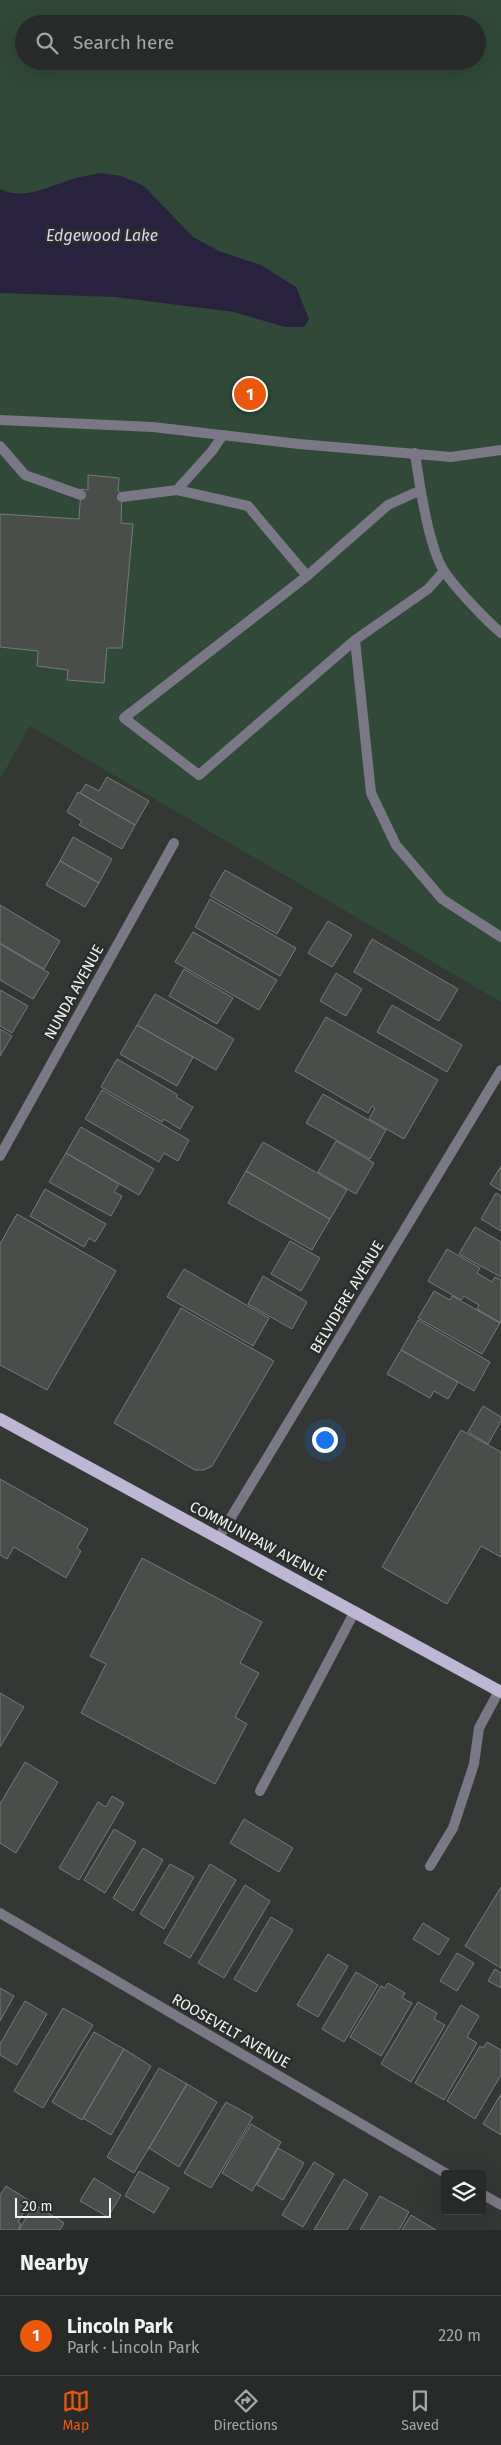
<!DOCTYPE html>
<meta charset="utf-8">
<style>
body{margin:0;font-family:"Fira Sans",sans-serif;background:#2f3230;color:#f1f3f6}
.controls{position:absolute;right:15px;bottom:15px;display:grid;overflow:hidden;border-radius:5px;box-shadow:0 5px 20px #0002}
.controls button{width:45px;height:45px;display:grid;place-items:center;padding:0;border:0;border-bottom:1px solid #434645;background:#272a28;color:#f1f3f6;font:25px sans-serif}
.scale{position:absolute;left:15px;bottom:12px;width:96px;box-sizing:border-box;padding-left:5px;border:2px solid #f1f4f2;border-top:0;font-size:14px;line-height:18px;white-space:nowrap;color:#f1f4f2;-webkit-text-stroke:4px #2a2e2b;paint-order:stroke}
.you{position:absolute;left:324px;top:1439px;width:18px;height:18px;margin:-12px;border:4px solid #fff;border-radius:50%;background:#1a73e8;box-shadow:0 0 0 8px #1a73e833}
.badge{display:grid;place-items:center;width:32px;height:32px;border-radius:50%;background:#ea580c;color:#fff;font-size:16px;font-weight:700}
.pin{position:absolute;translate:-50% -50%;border:2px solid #fff;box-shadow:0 1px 5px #0006}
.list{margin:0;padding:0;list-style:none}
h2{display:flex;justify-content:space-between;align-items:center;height:65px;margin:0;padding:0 20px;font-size:21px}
h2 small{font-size:16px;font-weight:400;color:#a4a7a8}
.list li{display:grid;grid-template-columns:32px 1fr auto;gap:15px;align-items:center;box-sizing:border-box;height:80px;padding:0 20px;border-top:1px solid #434645}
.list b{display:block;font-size:19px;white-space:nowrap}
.list p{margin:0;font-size:16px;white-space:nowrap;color:#a4a7a8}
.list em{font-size:16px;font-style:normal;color:#a4a7a8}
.icon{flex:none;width:28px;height:28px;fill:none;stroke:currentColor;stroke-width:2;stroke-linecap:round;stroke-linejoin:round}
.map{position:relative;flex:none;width:501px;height:2230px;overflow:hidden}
.search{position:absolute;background:#272a28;box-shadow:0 5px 20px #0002;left:15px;right:15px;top:15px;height:55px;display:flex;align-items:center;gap:12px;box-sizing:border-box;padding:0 18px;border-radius:28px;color:#a4a7a8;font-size:19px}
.sheet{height:145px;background:#272a28}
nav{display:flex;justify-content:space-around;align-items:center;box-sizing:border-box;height:70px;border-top:1px solid #434645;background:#272a28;font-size:14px;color:#a4a7a8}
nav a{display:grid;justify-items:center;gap:2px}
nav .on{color:#ea580c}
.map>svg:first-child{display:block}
</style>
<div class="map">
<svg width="501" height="2230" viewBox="0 0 501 2230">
<rect width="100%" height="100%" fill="#343835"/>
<!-- green -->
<path fill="#304938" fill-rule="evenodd" d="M 0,0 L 501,0 L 501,1002 L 30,726 L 0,779 ZM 24,24 L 477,24 L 477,61 L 24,61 Z"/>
<!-- water -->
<path fill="#29223e" d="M 101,173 L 121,176 L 144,186 L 193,237 L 221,252 L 261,265 L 296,287 L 309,319 L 304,327 L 285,327 L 234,312 L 115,297 L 0,293 L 0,189 C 24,201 50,186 73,179 C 82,176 92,175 101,173 Z"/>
<!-- building -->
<path fill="#4a4e4b" stroke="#767a78" d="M 88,475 L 119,478 L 118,491 L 122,493 L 121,523 L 133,524 L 122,648 L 107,648 L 104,683 L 67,680 L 68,670 L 37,666 L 38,651 L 0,647 L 0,514 L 79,519 L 81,489 L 88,490 Z
M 107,777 L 149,801 L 135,825 L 80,793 L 86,784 L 99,791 Z
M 78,792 L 135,825 L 122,849 L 79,825 L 82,821 L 67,812 Z
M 73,837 L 112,859 L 99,883 L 60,861 Z
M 60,861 L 99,883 L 85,907 L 46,885 Z
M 225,870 L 292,908 L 277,934 L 210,896 Z
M 210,899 L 296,948 L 280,976 L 195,927 Z
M 0,905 L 60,941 L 44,969 L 0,943 Z
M 328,921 L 352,935 L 332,967 L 308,953 Z
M 193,932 L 277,980 L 259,1010 L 175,962 Z
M 372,939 L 458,989 L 439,1021 L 354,972 Z
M 0,944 L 49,973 L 33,999 L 0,980 Z
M 184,969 L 233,998 L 217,1024 L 169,996 Z
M 336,973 L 362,989 L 346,1016 L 320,1001 Z
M 0,990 L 28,1006 L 12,1033 L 0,1026 Z
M 155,994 L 234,1039 L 216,1070 L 137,1025 Z
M 392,1005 L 462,1045 L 447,1072 L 377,1032 Z
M 326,1017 L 438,1080 L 404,1139 L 369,1119 L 375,1108 L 372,1106 L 368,1113 L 295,1071 Z
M 137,1025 L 193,1057 L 177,1086 L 120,1054 Z
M 0,1029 L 12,1036 L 0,1056 Z
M 117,1059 L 178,1095 L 176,1097 L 193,1107 L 180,1129 L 164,1119 L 162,1122 L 101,1087 Z
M 102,1090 L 189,1140 L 178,1161 L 164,1153 L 159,1162 L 85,1119 Z
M 323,1094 L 386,1130 L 370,1159 L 306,1123 Z
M 81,1127 L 154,1169 L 139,1195 L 66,1153 Z
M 336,1141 L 374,1163 L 356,1194 L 318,1172 Z
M 263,1142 L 347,1190 L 330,1219 L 246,1171 Z
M 66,1153 L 119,1184 L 114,1192 L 122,1196 L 111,1216 L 49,1182 Z
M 501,1166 L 501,1191 L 490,1184 Z
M 246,1171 L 330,1219 L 312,1250 L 228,1203 Z
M 45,1189 L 106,1224 L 95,1242 L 89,1238 L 84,1247 L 30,1216 Z
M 496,1193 L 501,1196 L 501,1231 L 481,1219 Z
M 17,1214 L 116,1271 L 47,1390 L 0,1365 L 0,1244 Z
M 475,1227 L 501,1242 L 501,1277 L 459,1254 Z
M 290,1241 L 320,1258 L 301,1291 L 271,1274 Z
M 447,1249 L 480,1268 L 477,1273 L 492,1282 L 495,1277 L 501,1280 L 501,1323 L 477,1309 L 479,1305 L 464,1296 L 461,1300 L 428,1281 Z
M 184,1269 L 269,1318 L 253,1346 L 167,1297 Z
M 263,1276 L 307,1302 L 292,1329 L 248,1304 Z
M 434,1291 L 450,1300 L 452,1296 L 500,1323 L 482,1354 L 418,1318 Z
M 181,1308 L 274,1361 L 212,1466 L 204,1470 L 195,1470 L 114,1423 Z
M 418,1320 L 490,1362 L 474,1391 L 401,1350 Z
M 401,1350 L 458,1382 L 448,1399 L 434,1391 L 430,1398 L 387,1374 Z
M 483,1406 L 501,1417 L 501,1421 L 488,1444 L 468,1432 Z
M 461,1430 L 501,1452 L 501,1557 L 481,1546 L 447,1604 L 382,1567 Z
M 0,1479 L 88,1529 L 77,1548 L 81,1551 L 66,1578 L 14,1547 L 7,1559 L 0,1555 Z
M 142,1558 L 262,1622 L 240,1663 L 259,1673 L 235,1717 L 247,1724 L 215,1784 L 81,1713 L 106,1664 L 90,1656 Z
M 0,1693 L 24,1707 L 0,1747 Z
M 25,1762 L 58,1782 L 16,1853 L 0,1843 L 0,1804 Z
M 112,1796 L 124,1803 L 79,1880 L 59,1868 L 98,1802 L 106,1807 Z
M 244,1819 L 293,1848 L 279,1872 L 230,1843 Z
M 114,1829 L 136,1842 L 105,1893 L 84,1880 Z
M 143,1848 L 163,1860 L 133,1911 L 113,1898 Z
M 170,1864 L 194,1877 L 164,1929 L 140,1914 Z
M 210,1864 L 236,1880 L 190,1958 L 164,1943 Z
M 245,1885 L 270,1901 L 224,1978 L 198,1963 Z
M 501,1887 L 501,1968 L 465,1946 Z
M 271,1917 L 293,1930 L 256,1992 L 234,1979 Z
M 423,1923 L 449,1939 L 439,1955 L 413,1939 Z
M 457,1953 L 474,1963 L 457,1991 L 440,1981 Z
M 328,1954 L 348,1966 L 318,2017 L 297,2005 Z
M 495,1969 L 501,1973 L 501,1988 L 488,1981 Z
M 356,1972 L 378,1985 L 344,2042 L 322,2029 Z
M 388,1983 L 405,1993 L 402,1998 L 412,2003 L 381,2056 L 350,2037 L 381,1986 L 385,1988 Z
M 0,1988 L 14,1996 L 0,2021 Z
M 25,2001 L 47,2014 L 17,2065 L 0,2055 L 0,2044 Z
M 418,2002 L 437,2013 L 434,2019 L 445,2025 L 411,2082 L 381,2064 Z
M 461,2005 L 479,2016 L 467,2037 L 477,2043 L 444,2100 L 415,2083 Z
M 63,2008 L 93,2025 L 43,2108 L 14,2091 Z
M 94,2032 L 124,2049 L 82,2120 L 52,2102 Z
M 487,2042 L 501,2050 L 501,2075 L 475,2119 L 447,2101 L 480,2046 L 483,2048 Z
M 124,2049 L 151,2066 L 111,2135 L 83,2118 Z
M 159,2068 L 187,2084 L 134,2173 L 107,2157 Z
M 187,2084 L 217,2102 L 179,2167 L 149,2148 Z
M 501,2094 L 501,2135 L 483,2124 Z
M 226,2102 L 253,2117 L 211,2188 L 184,2173 Z
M 251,2124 L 281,2142 L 252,2191 L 222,2173 Z
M 278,2148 L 304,2163 L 283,2200 L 257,2185 Z
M 314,2162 L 334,2174 L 303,2227 L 282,2215 Z
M 139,2171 L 169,2188 L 154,2213 L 125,2196 Z
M 94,2178 L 121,2195 L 108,2217 L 80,2201 Z
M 344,2179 L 368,2194 L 347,2230 L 314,2230 Z
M 6,2186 L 30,2201 L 18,2222 L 21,2224 L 18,2230 L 0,2230 L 0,2195 Z
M 380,2196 L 409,2212 L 399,2230 L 360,2230 Z
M 34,2204 L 64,2223 L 60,2230 L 19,2230 Z
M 411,2215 L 436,2230 L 402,2230 Z"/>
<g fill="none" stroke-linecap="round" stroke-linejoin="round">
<!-- service -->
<path stroke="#7a7786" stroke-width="10" d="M 0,446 L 25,475 L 81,495
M 415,453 C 419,482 429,548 444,571 C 455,588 486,620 501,633
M 177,490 L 248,506 L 307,576
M 421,490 L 388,505 L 307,576 L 124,718 L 199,775 L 355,640 L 428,589 L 444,571
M 122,497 L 177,490 L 212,451 L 223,435
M 355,640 L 371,793 L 396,845 L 442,899 L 501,937
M 260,1791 L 355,1611
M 430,1866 L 453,1828 L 474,1764 L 479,1728 L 499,1691"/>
<!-- minor -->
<path stroke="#7a7786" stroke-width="10" d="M 0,420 L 153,427 L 299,444 L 451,457 L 501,450
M 0,1156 L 174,843
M 218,1539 L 501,1070
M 0,1913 L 447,2174
M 482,2194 L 501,2205"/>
<!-- primary -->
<path stroke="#bdb7d5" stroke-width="12" d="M 0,1419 L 501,1692"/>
</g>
<g text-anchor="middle" stroke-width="5" stroke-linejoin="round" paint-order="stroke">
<!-- street labels -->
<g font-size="15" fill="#f1f4f2" stroke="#2a2e2b">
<text transform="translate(74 992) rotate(-61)" y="5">NUNDA AVENUE</text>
<text transform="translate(347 1297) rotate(-59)" y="5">BELVIDERE AVENUE</text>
<text transform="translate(258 1541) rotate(28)" y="5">COMMUNIPAW AVENUE</text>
<text transform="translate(231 2031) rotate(30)" y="5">ROOSEVELT AVENUE</text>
</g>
<!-- water labels -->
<g font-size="16" font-style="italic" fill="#dbd4f7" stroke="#2a2e2b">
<text x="102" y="241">Edgewood Lake</text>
</g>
</g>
</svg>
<div class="controls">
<button><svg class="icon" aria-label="layers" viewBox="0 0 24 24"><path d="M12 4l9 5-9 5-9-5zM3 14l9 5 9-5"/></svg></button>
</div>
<div class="scale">20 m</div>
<div class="you"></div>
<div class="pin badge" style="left:250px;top:394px">1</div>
<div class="search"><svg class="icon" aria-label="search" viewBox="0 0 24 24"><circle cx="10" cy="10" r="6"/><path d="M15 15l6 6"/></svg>Search here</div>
</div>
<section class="sheet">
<h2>Nearby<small></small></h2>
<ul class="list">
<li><span class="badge">1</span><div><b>Lincoln Park</b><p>Park · Lincoln Park</p></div><em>220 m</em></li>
</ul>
</section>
<nav>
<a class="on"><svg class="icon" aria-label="map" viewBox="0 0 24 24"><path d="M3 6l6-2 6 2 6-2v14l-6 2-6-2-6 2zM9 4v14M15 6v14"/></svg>Map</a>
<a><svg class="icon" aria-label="directions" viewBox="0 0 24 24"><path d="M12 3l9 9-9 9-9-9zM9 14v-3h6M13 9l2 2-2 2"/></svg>Directions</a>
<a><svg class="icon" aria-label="saved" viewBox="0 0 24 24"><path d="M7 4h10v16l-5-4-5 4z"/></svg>Saved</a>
</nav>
